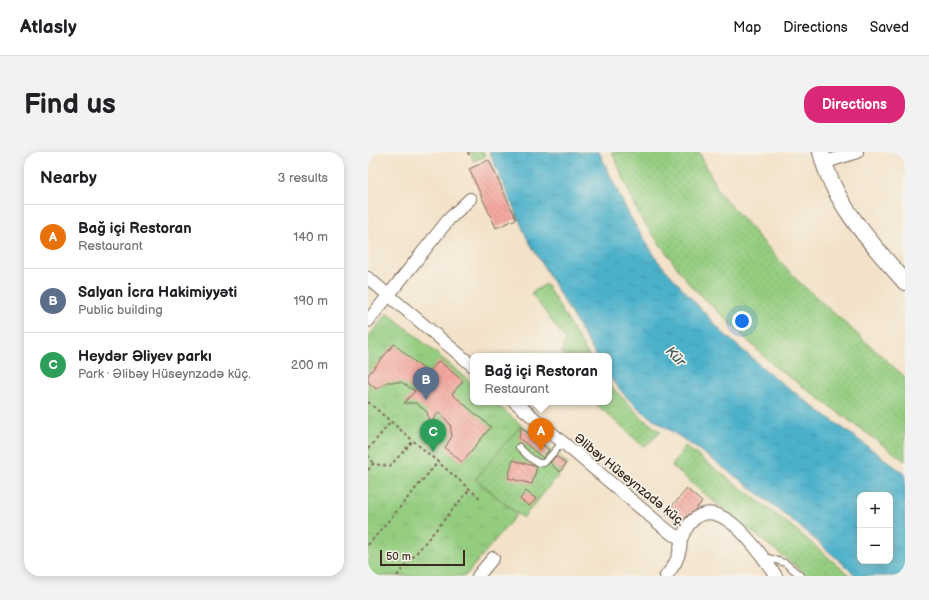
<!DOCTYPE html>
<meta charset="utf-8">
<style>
body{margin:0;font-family:"Balsamiq Sans",sans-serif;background:#f2f2f2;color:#202124}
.controls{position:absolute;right:12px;bottom:12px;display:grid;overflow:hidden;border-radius:8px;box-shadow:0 2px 10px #0003}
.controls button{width:36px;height:36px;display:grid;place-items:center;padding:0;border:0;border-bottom:1px solid #e0e0e0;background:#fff;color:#202124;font:20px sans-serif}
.scale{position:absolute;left:12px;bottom:10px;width:85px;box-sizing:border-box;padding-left:4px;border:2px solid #3b2a1e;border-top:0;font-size:11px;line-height:14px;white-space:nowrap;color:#3b2a1e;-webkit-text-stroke:3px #f7f3e8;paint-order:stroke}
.you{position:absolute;left:374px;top:169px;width:14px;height:14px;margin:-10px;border:3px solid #fff;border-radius:50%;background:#1a73e8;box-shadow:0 0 0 6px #1a73e833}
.badge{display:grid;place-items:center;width:26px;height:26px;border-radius:50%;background:#db2777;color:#fff;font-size:13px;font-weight:700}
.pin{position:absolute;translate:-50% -33px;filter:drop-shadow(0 1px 2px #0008)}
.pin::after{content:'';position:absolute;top:21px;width:14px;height:12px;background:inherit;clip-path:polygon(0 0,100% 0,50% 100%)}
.popup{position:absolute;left:102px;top:201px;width:142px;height:52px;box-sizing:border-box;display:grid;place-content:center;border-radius:8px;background:#fff;filter:drop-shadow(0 1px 3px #0005);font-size:13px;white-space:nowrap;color:#757577}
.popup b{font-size:15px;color:#202124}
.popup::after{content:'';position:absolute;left:50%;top:100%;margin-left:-8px;border:8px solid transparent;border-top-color:#fff}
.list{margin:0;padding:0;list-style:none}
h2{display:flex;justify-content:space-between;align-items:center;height:52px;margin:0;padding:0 16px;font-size:17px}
h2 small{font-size:13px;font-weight:400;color:#757577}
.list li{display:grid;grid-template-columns:26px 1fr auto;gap:12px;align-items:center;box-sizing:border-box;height:64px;padding:0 16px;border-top:1px solid #e0e0e0}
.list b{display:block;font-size:15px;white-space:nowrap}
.list p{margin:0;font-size:13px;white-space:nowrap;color:#757577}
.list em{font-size:13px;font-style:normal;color:#757577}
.map{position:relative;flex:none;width:537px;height:424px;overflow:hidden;border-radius:16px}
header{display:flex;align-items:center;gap:24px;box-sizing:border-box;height:56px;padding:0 20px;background:#fff;border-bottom:1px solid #e0e0e0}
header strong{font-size:19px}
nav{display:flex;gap:22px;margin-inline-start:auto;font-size:14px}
.intro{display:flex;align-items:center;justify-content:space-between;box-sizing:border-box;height:96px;padding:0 24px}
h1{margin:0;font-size:28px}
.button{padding:10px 18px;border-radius:16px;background:#db2777;color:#fff;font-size:14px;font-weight:700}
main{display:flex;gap:24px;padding:0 24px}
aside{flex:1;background:#fff;border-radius:16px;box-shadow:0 2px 10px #0003}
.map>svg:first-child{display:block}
</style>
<header>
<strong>Atlasly</strong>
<nav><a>Map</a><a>Directions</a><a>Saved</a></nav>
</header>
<div class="intro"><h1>Find us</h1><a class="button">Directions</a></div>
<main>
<aside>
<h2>Nearby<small>3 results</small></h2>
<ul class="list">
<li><span class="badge" style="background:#e8710a">A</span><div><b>Bağ içi Restoran</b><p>Restaurant</p></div><em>140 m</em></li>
<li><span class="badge" style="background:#5c6f8a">B</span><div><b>Salyan İcra Hakimiyyəti</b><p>Public building</p></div><em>190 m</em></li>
<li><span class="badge" style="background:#2e9e5b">C</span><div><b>Heydər Əliyev parkı</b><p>Park · Əlibəy Hüseynzadə küç.</p></div><em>200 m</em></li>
</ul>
</aside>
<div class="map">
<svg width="537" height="424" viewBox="0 0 537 424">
<defs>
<pattern id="grass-dots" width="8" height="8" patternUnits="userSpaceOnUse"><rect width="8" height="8" fill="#94cd80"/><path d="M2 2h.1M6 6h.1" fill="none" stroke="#80b06e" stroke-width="1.8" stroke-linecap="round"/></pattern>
<pattern id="park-tufts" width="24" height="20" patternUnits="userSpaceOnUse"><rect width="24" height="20" fill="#94cd80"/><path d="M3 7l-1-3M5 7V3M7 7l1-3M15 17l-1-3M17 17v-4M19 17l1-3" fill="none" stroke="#80b06e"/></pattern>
<pattern id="water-ripples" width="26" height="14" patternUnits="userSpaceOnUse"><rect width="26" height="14" fill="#4cb1cb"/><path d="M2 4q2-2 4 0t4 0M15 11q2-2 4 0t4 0" fill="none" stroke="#4090a4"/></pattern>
<pattern id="building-back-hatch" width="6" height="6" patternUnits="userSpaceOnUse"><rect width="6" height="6" fill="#f4a9a0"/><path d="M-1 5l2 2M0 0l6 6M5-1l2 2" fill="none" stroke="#c78a82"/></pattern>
</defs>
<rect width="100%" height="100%" fill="#f7f3e8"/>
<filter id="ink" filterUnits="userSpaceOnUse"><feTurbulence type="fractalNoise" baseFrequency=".025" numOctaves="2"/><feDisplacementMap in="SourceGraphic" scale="8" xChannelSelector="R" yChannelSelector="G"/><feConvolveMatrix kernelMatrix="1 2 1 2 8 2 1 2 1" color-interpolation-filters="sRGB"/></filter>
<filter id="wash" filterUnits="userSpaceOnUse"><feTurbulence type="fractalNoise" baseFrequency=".012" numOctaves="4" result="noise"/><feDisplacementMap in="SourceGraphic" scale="16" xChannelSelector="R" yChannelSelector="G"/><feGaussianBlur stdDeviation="0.9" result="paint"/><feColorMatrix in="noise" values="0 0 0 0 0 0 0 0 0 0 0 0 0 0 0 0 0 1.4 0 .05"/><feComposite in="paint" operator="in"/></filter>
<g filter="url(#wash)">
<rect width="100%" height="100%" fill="#f3e2c9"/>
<!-- grass -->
<path fill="url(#grass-dots)" stroke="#687c4f" d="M 102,0 L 116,0 L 117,5 L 105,9 Z
M 244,0 L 331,0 L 351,40 L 429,128 L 537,225 L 537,309 L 405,213 L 322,133 L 272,65 Z
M 178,132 L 219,201 L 221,204 L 197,204 L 193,201 L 198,188 L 163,141 Z
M 241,232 L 274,266 L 293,280 L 276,295 L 226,250 L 241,250 Z
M 153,273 L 200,312 L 155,366 L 107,327 Z
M 317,294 L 426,376 L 482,424 L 465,424 L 462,420 L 456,424 L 440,424 L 343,347 L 304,314 Z"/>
<!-- park -->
<path fill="url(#park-tufts)" stroke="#687c4f" d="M 20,161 L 105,232 L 105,250 L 126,250 L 153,273 L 107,327 L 149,362 L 97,424 L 0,424 L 0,185 Z"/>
<!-- water -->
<path fill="url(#water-ripples)" stroke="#446e74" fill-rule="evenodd" d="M 121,0 L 231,0 L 261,63 L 290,109 L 323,146 L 355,181 L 407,226 L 537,322 L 537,424 L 488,424 C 439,378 386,337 331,298 C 299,275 265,259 242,225 C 239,220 241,210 241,204 L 228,204 L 159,86 ZM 492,343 L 522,343 L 522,409 L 492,409 Z"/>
<g id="blocks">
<!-- building -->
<path fill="url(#building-back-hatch)" d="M 121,8 L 148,67 L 128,76 L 101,17 Z
M 26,192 L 60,221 L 71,209 L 95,229 L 84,242 L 123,275 L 94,310 L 77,296 L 84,284 L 82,272 L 71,260 L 62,272 L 59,260 L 48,251 L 36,251 L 47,239 L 33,230 L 19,230 L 8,237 L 0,230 L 0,223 Z
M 153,275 L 181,298 L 175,306 L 151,286 Z
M 188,304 L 198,312 L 192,320 L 182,311 Z
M 145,308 L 169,315 L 164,332 L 140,326 Z
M 319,337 L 334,350 L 325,360 L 319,364 L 313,373 L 298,361 Z
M 158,339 L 168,347 L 161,354 L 152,347 Z"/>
</g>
</g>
<g filter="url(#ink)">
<use href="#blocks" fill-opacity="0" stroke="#7b6a5a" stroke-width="1"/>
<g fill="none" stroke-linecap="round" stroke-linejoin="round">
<defs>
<path id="lane" d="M 151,295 C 157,301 167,313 176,311 L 195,290
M 395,404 L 417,411 L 433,424"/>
<path id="street" d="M 455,11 L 489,0
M 0,126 L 105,214
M 0,169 L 81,67 L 102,47
M 147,250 L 294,374 L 304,382 L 313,386
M 110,424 L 125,406
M 298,424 C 305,416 310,408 312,397 C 313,393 312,389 314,385 C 341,324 390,397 408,424"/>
<path id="secondary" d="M 453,0 C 465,51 503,91 537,130"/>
</defs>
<!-- lane casing -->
<use href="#lane" stroke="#7b6a5a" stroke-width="8"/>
<!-- street casing -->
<use href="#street" stroke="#7b6a5a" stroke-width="14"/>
<!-- secondary casing -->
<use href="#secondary" stroke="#7b6a5a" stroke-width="18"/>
<!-- path -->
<path stroke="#7b6a5a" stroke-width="2" stroke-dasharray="3 3" stroke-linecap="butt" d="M 100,0 L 101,3
M 0,250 L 112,346
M 0,297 L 23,270
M 0,303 L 5,312
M 0,318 L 5,312 L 22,314 L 45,289
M 0,393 L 70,310
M 29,424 L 102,337"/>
<!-- lane -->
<use href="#lane" stroke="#fff" stroke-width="6"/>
<!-- street -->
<use href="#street" stroke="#fff" stroke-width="12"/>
<!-- secondary -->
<use href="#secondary" stroke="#fff" stroke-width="16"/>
</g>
</g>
<g text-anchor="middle" stroke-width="3.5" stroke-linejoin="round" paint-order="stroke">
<!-- street labels -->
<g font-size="13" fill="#3b2a1e" stroke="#f7f3e8">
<text transform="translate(262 327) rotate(39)" y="5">Əlibəy Hüseynzadə küç.</text>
</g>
<!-- water labels -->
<g font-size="14" font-style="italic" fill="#41595b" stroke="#f7f3e8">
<text transform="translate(308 204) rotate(46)" y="5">Kür</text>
</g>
</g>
</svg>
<div class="controls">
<button>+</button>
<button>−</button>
</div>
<div class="scale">50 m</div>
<div class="you"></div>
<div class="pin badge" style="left:173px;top:299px;background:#e8710a">A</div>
<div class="popup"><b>Bağ içi Restoran</b>Restaurant</div>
<div class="pin badge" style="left:58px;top:248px;background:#5c6f8a">B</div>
<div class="pin badge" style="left:65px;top:300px;background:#2e9e5b">C</div>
</div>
</main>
